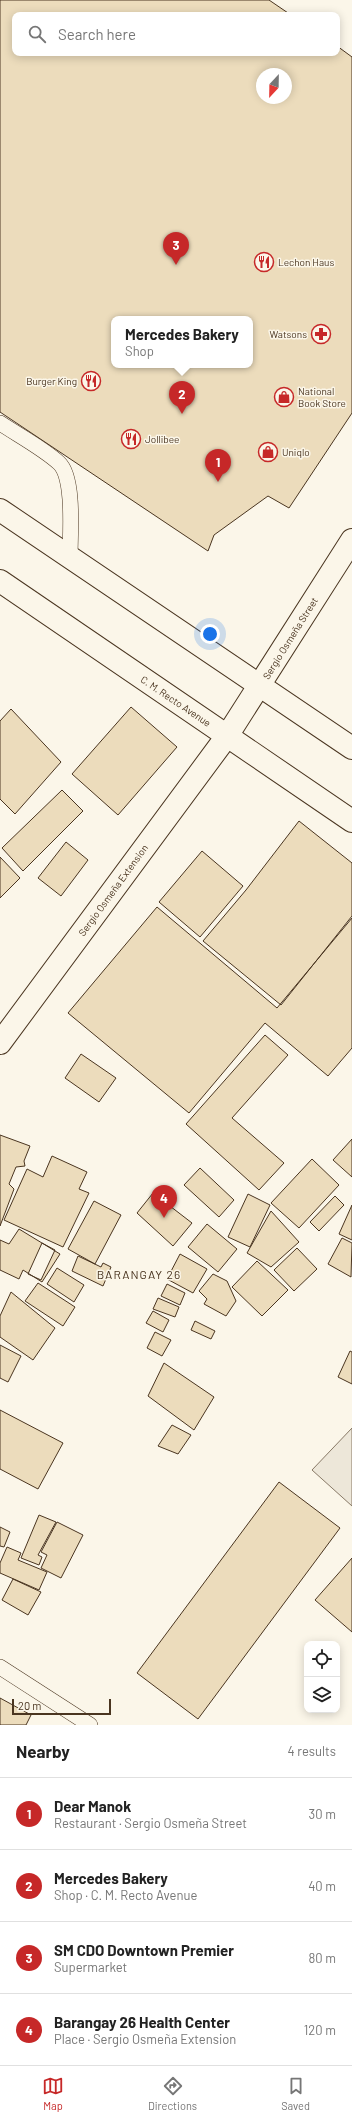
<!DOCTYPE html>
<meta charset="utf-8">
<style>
body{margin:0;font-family:Barlow,sans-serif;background:#f2f2f2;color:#222}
.controls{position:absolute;right:12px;bottom:12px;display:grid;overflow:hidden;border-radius:8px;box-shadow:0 2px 10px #0003}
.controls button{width:36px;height:36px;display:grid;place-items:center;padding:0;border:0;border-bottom:1px solid #e0e0e0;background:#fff;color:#222;font:20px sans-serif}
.compass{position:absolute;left:256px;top:68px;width:36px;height:36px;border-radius:50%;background:#fff;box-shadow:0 2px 10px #0003;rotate:202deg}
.scale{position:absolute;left:12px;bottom:10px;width:99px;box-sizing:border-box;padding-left:4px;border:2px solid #4a3520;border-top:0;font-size:11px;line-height:14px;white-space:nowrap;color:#4a3520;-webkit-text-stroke:3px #fbf6e9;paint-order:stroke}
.you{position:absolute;left:210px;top:634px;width:14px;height:14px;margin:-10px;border:3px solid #fff;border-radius:50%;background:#1a73e8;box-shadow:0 0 0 6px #1a73e833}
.badge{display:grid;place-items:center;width:26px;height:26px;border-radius:50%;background:#c62828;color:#fff;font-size:13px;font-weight:700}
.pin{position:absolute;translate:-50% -33px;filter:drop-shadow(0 1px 2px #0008)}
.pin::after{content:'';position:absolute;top:21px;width:14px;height:12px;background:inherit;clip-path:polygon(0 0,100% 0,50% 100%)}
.popup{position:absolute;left:111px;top:316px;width:142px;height:52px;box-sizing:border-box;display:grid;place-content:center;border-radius:8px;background:#fff;filter:drop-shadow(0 1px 3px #0005);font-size:13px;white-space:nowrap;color:#767676}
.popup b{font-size:15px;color:#222}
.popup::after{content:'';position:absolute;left:50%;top:100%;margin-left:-8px;border:8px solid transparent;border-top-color:#fff}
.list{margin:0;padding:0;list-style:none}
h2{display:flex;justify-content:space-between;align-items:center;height:52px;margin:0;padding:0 16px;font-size:17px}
h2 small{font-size:13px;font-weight:400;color:#767676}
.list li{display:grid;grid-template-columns:26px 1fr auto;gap:12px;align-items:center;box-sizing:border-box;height:72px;padding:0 16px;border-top:1px solid #e0e0e0}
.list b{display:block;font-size:15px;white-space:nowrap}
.list p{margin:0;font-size:13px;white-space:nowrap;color:#767676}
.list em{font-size:13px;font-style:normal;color:#767676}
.icon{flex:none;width:22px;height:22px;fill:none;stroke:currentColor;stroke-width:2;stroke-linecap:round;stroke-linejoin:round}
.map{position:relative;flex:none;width:352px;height:1725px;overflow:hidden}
.search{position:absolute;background:#fff;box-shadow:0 2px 10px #0003;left:12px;right:12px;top:12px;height:44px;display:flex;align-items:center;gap:10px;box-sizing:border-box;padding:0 14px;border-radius:8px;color:#767676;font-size:15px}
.sheet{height:340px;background:#fff}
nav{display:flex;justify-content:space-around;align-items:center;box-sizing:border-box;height:56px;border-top:1px solid #e0e0e0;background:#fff;font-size:11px;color:#767676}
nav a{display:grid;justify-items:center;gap:2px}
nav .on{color:#c62828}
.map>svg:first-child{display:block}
</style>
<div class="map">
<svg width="352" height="1725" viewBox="0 0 352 1725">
<rect width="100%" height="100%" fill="#fbf6e9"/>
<!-- parking -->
<path fill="#ede7d9" stroke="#887966" d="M 352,1428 L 352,1506 L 312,1470 Z"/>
<!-- building -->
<path fill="#ecdcbc" stroke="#4a3520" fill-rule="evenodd" d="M 0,0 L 269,0 L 291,15 L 15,15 L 15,53 L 337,53 L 337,46 L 352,57 L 352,413 L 289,508 L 268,496 L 214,535 L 208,551 L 0,412 ZM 262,74 L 286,74 L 286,98 L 262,98 ZM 114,319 L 250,319 L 250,365 L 114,365 Z
M 131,707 L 177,747 L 118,815 L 72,774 Z
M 11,709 L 61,762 L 15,814 L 0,799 L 0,721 Z
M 62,790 L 83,811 L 23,871 L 2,848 Z
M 299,821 L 352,863 L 352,916 L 281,1005 L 203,941 L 246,890 Z
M 66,842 L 88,860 L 61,896 L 38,878 Z
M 202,851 L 243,886 L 200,937 L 159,902 Z
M 0,857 L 20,878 L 0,898 Z
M 157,907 L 277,1008 L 352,918 L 352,1048 L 328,1076 L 265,1023 L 189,1113 L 68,1013 Z
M 265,1035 L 288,1055 L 232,1118 L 284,1163 L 259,1190 L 186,1124 Z
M 81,1054 L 116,1078 L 99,1102 L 65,1078 Z
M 0,1135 L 30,1146 L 24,1161 L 25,1166 L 16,1167 L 9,1184 L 14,1189 L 0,1226 Z
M 352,1139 L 352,1177 L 333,1160 Z
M 52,1156 L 87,1172 L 79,1189 L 89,1193 L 63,1247 L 4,1220 L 27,1169 L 43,1177 Z
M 312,1159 L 339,1185 L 299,1228 L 271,1203 Z
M 200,1168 L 234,1200 L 219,1217 L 184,1185 Z
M 153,1193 L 192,1223 L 173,1246 L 137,1213 Z
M 248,1194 L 270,1205 L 250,1247 L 228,1237 Z
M 335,1196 L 344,1205 L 319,1231 L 310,1222 Z
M 94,1201 L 121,1215 L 95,1264 L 68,1249 Z
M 352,1205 L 352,1240 L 339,1234 Z
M 271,1211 L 299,1242 L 271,1267 L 247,1253 Z
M 207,1224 L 237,1249 L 218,1272 L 188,1247 Z
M 19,1229 L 60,1254 L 42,1282 L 23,1270 L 19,1279 L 0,1270 L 0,1240 L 9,1244 Z
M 342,1238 L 352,1243 L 351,1277 L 328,1264 Z
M 42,1243 L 55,1250 L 41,1280 L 28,1274 Z
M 297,1248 L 317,1269 L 294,1291 L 274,1270 Z
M 180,1254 L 207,1269 L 193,1293 L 167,1279 Z
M 78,1256 L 101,1267 L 103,1263 L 111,1267 L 103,1286 L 72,1271 Z
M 257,1261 L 288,1290 L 262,1316 L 232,1287 Z
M 57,1268 L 84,1285 L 74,1302 L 47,1284 Z
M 213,1274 L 227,1281 L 236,1301 L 226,1316 L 204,1304 L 207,1299 L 199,1291 Z
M 38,1283 L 75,1307 L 63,1326 L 25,1301 Z
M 167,1284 L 185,1293 L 180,1305 L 161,1296 Z
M 11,1292 L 55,1328 L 33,1360 L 0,1337 L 0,1316 Z
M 158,1298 L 179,1307 L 175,1317 L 153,1309 Z
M 153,1311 L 169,1320 L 163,1332 L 146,1323 Z
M 195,1321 L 215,1331 L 211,1339 L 191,1330 Z
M 155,1332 L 171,1340 L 162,1356 L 147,1348 Z
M 0,1345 L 21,1356 L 8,1382 L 0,1378 Z
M 350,1351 L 352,1352 L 352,1384 L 338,1377 Z
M 164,1363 L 214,1397 L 194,1430 L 148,1396 Z
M 0,1410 L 63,1443 L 38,1489 L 0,1469 Z
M 172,1425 L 191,1435 L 178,1454 L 158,1446 Z
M 279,1482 L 340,1528 L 198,1719 L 137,1673 Z
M 39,1515 L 56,1522 L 38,1555 L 42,1557 L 39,1565 L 21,1558 Z
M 57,1522 L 83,1535 L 61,1578 L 41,1568 L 47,1555 L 41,1552 Z
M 0,1527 L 10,1532 L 4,1547 L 0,1546 Z
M 7,1547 L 21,1553 L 18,1560 L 47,1572 L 39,1590 L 0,1573 L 0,1563 Z
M 352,1558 L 352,1632 L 315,1600 Z
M 13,1579 L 41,1592 L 28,1615 L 2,1600 Z
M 0,1698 L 31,1715 L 26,1725 L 0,1725 Z"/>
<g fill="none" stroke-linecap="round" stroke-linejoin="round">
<defs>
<path id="service" d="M 0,423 C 18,435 44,449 59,463 C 75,478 70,536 70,557
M 0,1667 L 90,1725"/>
<path id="tertiary" d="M 0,1043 L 227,736"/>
<path id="secondary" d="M 227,736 L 352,540"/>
<path id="trunk" d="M 0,510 L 352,748
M 0,581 L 352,821"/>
</defs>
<!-- service casing -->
<use href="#service" stroke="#4a3520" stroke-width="16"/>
<!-- tertiary casing -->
<use href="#tertiary" stroke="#4a3520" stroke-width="24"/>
<!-- secondary casing -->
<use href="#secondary" stroke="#4a3520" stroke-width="24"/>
<!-- trunk casing -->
<use href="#trunk" stroke="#4a3520" stroke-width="24"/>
<!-- service -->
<use href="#service" stroke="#fbf6e9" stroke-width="15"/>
<!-- tertiary -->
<use href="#tertiary" stroke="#fbf6e9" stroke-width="22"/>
<!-- secondary -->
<use href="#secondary" stroke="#fbf6e9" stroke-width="22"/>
<!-- trunk -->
<use href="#trunk" stroke="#fbf6e9" stroke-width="22"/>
</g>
<!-- icons -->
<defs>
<symbol id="restaurant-ring" viewBox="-11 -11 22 22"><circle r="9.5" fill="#fbf6e9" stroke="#c62828" stroke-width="1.5"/><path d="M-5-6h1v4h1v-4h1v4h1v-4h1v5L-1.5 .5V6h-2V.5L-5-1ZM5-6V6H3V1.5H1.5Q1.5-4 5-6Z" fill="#c62828"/></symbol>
<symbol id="pharmacy-ring" viewBox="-11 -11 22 22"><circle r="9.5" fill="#fbf6e9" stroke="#c62828" stroke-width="1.5"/><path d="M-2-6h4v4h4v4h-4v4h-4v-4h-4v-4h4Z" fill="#c62828"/></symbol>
<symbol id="shop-ring" viewBox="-11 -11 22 22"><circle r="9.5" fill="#fbf6e9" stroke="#c62828" stroke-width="1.5"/><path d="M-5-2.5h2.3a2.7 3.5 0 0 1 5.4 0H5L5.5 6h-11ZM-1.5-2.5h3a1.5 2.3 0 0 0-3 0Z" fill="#c62828"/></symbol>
</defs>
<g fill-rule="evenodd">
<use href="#restaurant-ring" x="253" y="251" width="22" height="22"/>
<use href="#pharmacy-ring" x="310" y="323" width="22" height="22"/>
<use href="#restaurant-ring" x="80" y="370" width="22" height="22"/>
<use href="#shop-ring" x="273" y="386" width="22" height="22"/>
<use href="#restaurant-ring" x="120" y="428" width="22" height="22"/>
<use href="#shop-ring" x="257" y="441" width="22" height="22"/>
</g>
<g text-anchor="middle" stroke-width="3" stroke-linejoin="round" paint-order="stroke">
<!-- poi labels -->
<g font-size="10" fill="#4a3520" stroke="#fbf6e9" text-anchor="start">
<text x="278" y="266">Lechon Haus</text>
<text x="307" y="338" text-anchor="end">Watsons</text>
<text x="77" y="385" text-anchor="end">Burger King</text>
<text x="298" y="395">National<tspan x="298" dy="12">Book Store</tspan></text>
<text x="145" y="443">Jollibee</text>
<text x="282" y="456">Uniqlo</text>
</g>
<!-- street labels -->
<g font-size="10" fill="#4a3520" stroke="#fbf6e9">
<text transform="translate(290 638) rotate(-58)" y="4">Sergio Osmeña Street</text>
<text transform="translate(176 701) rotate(34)" y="4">C. M. Recto Avenue</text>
<text transform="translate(113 890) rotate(-54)" y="4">Sergio Osmeña Extension</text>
</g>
<!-- quarter labels -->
<g font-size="12" letter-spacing="1" fill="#4a3520" stroke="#fbf6e9">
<text x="139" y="1279">BARANGAY 26</text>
</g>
</g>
</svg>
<div class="controls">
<button><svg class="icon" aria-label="locate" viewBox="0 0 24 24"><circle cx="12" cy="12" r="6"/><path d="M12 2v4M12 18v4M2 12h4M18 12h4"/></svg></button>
<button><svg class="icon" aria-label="layers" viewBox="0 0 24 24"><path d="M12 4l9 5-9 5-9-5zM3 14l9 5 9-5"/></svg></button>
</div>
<svg class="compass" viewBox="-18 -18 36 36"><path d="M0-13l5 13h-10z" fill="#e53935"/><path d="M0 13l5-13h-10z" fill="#767676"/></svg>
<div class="scale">20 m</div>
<div class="you"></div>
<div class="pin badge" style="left:218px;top:482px">1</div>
<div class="pin badge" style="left:182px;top:414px">2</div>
<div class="popup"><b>Mercedes Bakery</b>Shop</div>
<div class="pin badge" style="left:176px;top:265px">3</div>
<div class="pin badge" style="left:164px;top:1218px">4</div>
<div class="search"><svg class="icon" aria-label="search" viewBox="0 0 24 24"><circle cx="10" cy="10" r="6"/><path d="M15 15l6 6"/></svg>Search here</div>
</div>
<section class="sheet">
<h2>Nearby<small>4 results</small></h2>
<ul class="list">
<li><span class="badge">1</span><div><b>Dear Manok</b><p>Restaurant · Sergio Osmeña Street</p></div><em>30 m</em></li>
<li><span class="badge">2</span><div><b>Mercedes Bakery</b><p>Shop · C. M. Recto Avenue</p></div><em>40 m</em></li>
<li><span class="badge">3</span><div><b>SM CDO Downtown Premier</b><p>Supermarket</p></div><em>80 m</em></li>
<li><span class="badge">4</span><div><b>Barangay 26 Health Center</b><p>Place · Sergio Osmeña Extension</p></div><em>120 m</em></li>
</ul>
</section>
<nav>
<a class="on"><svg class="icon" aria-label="map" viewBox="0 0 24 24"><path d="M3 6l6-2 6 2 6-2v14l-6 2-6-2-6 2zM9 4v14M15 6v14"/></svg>Map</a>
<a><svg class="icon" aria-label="directions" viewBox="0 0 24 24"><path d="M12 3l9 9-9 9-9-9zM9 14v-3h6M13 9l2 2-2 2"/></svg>Directions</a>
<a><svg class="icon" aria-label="saved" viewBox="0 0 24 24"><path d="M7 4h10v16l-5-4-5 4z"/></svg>Saved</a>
</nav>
